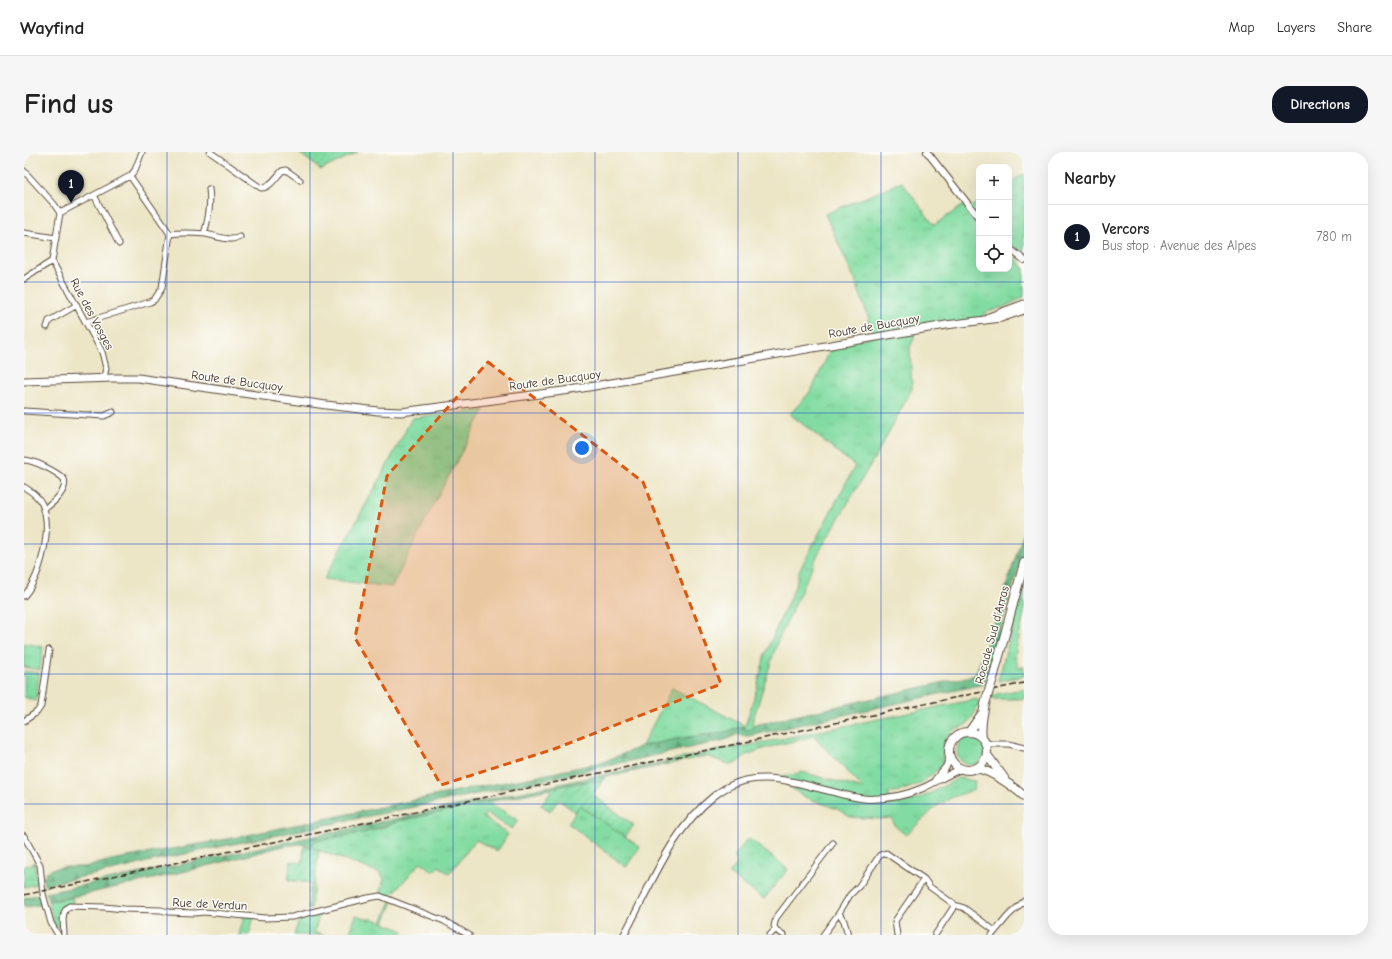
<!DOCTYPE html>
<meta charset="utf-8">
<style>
body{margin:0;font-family:"Comic Neue",sans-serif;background:#f6f6f6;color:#222}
.controls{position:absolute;right:12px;top:12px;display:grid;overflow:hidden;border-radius:8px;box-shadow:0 4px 16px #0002}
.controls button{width:36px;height:36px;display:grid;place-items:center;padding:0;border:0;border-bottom:1px solid #e0e0e0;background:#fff;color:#222;font:20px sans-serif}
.you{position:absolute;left:558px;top:296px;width:14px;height:14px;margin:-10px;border:3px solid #fff;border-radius:50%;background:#1a73e8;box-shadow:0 0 0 6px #1a73e833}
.badge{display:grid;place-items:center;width:26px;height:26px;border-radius:50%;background:#111827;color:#fff;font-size:13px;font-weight:700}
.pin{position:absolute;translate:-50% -33px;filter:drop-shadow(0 1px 2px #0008)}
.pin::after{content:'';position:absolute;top:21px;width:14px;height:12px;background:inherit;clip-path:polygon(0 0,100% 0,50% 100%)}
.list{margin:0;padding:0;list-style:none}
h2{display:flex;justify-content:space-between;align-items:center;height:52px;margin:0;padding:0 16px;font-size:17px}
h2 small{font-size:13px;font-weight:400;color:#767676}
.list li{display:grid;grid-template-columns:26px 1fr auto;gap:12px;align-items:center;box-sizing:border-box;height:64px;padding:0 16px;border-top:1px solid #e0e0e0}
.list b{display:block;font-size:15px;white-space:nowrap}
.list p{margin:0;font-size:13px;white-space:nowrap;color:#767676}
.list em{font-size:13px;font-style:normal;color:#767676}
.icon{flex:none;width:22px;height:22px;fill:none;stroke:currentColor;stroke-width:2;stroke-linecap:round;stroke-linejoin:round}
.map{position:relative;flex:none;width:1000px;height:783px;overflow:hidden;border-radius:16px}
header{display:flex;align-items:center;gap:24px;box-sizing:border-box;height:56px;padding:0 20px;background:#fff;border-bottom:1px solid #e0e0e0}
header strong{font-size:19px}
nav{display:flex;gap:22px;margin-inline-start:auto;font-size:14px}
.intro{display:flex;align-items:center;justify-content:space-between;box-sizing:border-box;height:96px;padding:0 24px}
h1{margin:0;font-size:28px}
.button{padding:10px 18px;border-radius:16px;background:#111827;color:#fff;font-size:14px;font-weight:700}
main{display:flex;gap:24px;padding:0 24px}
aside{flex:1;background:#fff;border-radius:16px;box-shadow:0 4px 16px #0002}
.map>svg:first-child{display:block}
</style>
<header>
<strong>Wayfind</strong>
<nav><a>Map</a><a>Layers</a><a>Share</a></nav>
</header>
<div class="intro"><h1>Find us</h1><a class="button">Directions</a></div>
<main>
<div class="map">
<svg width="1000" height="783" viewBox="0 0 1000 783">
<defs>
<pattern id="grass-tufts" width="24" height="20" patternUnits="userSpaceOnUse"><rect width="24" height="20" fill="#82dca2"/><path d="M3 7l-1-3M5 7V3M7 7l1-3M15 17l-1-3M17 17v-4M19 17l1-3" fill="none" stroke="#71bd8b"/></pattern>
<pattern id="forest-firs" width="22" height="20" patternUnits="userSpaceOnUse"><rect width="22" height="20" fill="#69bc88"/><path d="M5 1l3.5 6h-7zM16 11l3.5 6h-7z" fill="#58996f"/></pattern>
<pattern id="park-dots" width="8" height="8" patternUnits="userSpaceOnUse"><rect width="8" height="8" fill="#82dca2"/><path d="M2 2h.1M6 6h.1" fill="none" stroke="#71bd8b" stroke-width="1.8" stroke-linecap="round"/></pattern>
<pattern id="garden-furrows" width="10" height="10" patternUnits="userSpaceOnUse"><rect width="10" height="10" fill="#82dca2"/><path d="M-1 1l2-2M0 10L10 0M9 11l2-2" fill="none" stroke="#71bd8b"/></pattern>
</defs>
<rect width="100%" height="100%" fill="#fdfcf7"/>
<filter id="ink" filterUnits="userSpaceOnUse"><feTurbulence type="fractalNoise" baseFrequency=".025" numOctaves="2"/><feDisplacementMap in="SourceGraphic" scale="8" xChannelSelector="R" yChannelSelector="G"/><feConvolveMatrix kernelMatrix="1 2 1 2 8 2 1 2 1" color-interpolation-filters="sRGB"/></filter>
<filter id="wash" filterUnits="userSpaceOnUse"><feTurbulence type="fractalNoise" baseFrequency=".012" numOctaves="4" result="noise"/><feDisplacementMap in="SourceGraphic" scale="16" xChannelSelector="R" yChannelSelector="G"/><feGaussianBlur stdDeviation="0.9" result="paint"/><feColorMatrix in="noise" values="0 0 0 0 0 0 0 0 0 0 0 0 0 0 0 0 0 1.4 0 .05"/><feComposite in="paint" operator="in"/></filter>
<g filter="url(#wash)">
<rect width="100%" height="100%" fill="#ece5c6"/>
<!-- grass -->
<path fill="url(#grass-tufts)" stroke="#5e8360" d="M 1000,22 L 1000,100 L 991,96 L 986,96 L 988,102 L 1000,116 L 1000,145 L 980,155 L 963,160 L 953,169 L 891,178 L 890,186 L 886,196 L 888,237 L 854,300 L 795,400 L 753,491 L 728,571 L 731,573 L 725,578 L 720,577 L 721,574 L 698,581 L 670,584 L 618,594 L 648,536 L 721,574 L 733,536 L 741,502 L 772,432 L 775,419 L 831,314 L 766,262 L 787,239 L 806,199 L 806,193 L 842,186 L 849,179 L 831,128 L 801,62 L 878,30 L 910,73 L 943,51 L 947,55 L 955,50 L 955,117 L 985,117 L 985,31 Z
M 460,258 L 405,361 L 368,435 L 300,427 L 356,327 L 388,266 Z
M 1000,432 L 1000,462 L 991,503 L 994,515 L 1000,515 L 1000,524 L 974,529 Z
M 0,491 L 19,495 L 16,518 L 0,515 Z
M 0,519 L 15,521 L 12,549 L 0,545 Z
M 1000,537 L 1000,547 L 969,547 L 968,543 Z
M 953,547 L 955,552 C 952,558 949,566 944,571 C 940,575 935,575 930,578 C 918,585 918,598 919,611 C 904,630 888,637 865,641 L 865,653 L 886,649 L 901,644 L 935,626 L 951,629 L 950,638 L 929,645 L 914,653 L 882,683 L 872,675 L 867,666 L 854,667 L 826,665 L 813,657 L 781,645 L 751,625 L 767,623 L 778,620 L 840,637 L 790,584 L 745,595 L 722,603 L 711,612 L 705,612 L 682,604 L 641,613 L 644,609 L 705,596 L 722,594 Z
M933 599a14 14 0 1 1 28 0a14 14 0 1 1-28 0Z
M 464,650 L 494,668 L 488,677 L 462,661 L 460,665 L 460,666 L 484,682 L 475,697 L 473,699 L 452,688 L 425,722 L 415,714 L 409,720 L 397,710 L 364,747 L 356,744 L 360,727 L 356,721 L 286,695 L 292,689 L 360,675 L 375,669 Z
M 556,654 L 616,695 L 602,715 L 544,671 Z
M 724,686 L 764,717 L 740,747 L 705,722 L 714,710 L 710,705 Z
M 10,710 L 13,732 L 0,735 L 0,714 L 8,713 Z
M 49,746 L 48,752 C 36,751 36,764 38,773 L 33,775 L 31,774 L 24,749 Z
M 367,749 L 369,749 L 360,771 L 380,779 L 378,783 L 325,783 L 332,763 L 346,768 L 347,766 L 358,770 Z
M 296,762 L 290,780 L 299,783 L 270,783 L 275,768 Z"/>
<!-- forest -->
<path fill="url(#forest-firs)" stroke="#527353" d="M 1000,379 L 1000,397 L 960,532 L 725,584 L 717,584 L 714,582 L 701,588 L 511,630 L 127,709 L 105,715 L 20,733 L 19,725 L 22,723 L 22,720 L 26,719 L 28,717 L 40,715 L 61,715 L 87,708 L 214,685 L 453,635 L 510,625 L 579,610 L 618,594 L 670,584 L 698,581 L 721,574 L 720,577 L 725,578 L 731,573 L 951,523 L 969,475 Z
M 644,609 L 641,613 L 581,625 L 577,631 L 571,629 L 554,631 L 375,669 L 343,680 L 292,689 L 286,695 L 276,692 L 259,694 C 204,709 149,723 93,735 C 70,740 48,746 24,749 L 22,741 Z
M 16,742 L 17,753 L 0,755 L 0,746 Z"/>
<!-- park -->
<path fill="url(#park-dots)" stroke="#5e8360" d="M 274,0 L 334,0 L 297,18 Z"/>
<!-- garden -->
<path fill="url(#garden-furrows)" stroke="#5e8360" d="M 571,629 L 577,631 L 569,643 L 610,673 L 601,685 L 556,654 L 551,660 L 535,648 L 526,659 L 517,653 L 526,641 L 527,636 L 554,631 Z
M 280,695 L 286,695 L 295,698 L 287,757 L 284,758 L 287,731 L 264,728 L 267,709 L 278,711 Z
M 220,764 L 230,765 L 225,783 L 215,783 Z"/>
</g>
<g filter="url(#ink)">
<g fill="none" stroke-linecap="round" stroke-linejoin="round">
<defs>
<path id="minor" d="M 186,0 L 237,36 C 246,36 252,25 258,19 L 262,18 L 276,28
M 0,19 L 30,52 L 36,61
M 70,43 L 95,92
M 36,61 L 106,24 L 111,18 L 118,0
M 0,81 L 32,86
M 146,82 C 158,80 170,81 182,82 C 192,84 207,90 216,85
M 180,82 C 184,69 187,51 185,37
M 28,109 L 78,200 L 82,216 L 80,226
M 0,127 L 28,109 L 36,61
M 62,170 L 126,150 L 130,148 L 138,136 L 146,82 L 106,24
M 23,175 L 25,169 L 53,153
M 0,259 L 80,264 L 89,260
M 0,308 C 10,308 33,320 40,327 C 44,339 28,352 19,358
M 0,335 C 7,339 14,344 18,352 C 29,376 17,424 0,444
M 0,569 L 13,560 L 17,554 L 25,498
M 960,589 L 966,592 L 985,592 L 1000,596
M 0,684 L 16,713 L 19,742 L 27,771 L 34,783
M 815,761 L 820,769 L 824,783
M 752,778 L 750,774 L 752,766 L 809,691
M 752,778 L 760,783
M 40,783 C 40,773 36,761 45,754 L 80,755 L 100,757 L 137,758 L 144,760 L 171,761 L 180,760 L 241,766 L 268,765 L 344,746 L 356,744 L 420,769 L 445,783
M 746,783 L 749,780 L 752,778
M 799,783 L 815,761 L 826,743 L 835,734 L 856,703 L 862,701 L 900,727 L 906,735 L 931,753 L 940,756 L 971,779
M 873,783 L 871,769 L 900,727
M 911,783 L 931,753
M 968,783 L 984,764 L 1000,749"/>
<path id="tertiary" d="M 903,0 L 955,66
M 985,96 L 1000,108
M 911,628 L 922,615 L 926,605
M 600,783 C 626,736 646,679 690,644 C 730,612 773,632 817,642 C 826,644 837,647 846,647 C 864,647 883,643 899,636 C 912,630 924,622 937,617"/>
<path id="secondary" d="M 965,165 L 1000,152
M 0,229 L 89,226 L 114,226 L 302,253 L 354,259 L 377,260 L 547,238 L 922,173 L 977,166 L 1000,158"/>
<path id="primary" d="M 970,523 L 1000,411
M 945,580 L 957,563
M925 599a19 19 0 1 1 38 0a19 19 0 1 1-38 0Z
M 958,586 C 956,573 959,560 962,548
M 963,603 L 980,626
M 953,616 C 971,621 986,632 1000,644"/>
</defs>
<!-- minor casing -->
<use href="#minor" stroke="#564637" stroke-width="7"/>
<!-- tertiary casing -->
<use href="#tertiary" stroke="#564637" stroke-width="8"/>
<!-- secondary casing -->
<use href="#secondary" stroke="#564637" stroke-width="9"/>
<!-- primary casing -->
<use href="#primary" stroke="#564637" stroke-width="10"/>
<!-- minor -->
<use href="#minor" stroke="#fff" stroke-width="5"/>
<!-- tertiary -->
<use href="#tertiary" stroke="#fff" stroke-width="6"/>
<!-- secondary -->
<use href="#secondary" stroke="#fff" stroke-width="7"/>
<!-- primary -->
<use href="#primary" stroke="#fff" stroke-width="8"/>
<!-- rail -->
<path stroke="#3b2a1e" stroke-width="1.5" stroke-dasharray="6 3" stroke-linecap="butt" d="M 0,743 L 1000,531"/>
<defs>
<path id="primary-bridge" d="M 962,548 L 970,523"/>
</defs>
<!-- primary-bridge casing -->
<use href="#primary-bridge" stroke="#564637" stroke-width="10" stroke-linecap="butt"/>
<!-- primary-bridge -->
<use href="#primary-bridge" stroke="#fff" stroke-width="8"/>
</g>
</g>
<!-- marked area -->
<path fill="#df570d" fill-opacity="0.2" stroke="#df570d" stroke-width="3" stroke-dasharray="8 5" stroke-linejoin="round" d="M 464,210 L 619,330 L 697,532 L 530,597 L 417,633 L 331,486 L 363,324 Z"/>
<!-- grid -->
<path fill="none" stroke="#1d4ed8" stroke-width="1" stroke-opacity="0.55" d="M 143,0 L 143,783M 286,0 L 286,783M 429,0 L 429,783M 571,0 L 571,783M 714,0 L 714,783M 857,0 L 857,783M 0,130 L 1000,130M 0,261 L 1000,261M 0,392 L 1000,392M 0,522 L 1000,522M 0,652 L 1000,652"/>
<g text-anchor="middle" stroke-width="3" stroke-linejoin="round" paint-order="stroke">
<!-- street labels -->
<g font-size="12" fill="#3b2a1e" stroke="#fdfcf7">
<text transform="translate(68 162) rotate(62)" y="4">Rue des Vosges</text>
<text transform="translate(850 174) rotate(-10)" y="4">Route de Bucquoy</text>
<text transform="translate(531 228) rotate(-8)" y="4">Route de Bucquoy</text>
<text transform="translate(213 229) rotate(8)" y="4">Route de Bucquoy</text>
<text transform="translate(968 483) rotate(-75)" y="4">Rocade Sud d'Arras</text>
<text transform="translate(186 752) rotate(3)" y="4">Rue de Verdun</text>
</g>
</g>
</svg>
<div class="controls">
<button>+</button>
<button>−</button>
<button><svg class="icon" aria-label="locate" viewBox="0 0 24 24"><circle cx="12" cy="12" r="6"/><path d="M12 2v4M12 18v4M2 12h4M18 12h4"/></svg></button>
</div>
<div class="you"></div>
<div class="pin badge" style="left:47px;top:51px">1</div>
</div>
<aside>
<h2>Nearby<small></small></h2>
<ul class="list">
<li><span class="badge">1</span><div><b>Vercors</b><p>Bus stop · Avenue des Alpes</p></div><em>780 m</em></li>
</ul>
</aside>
</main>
